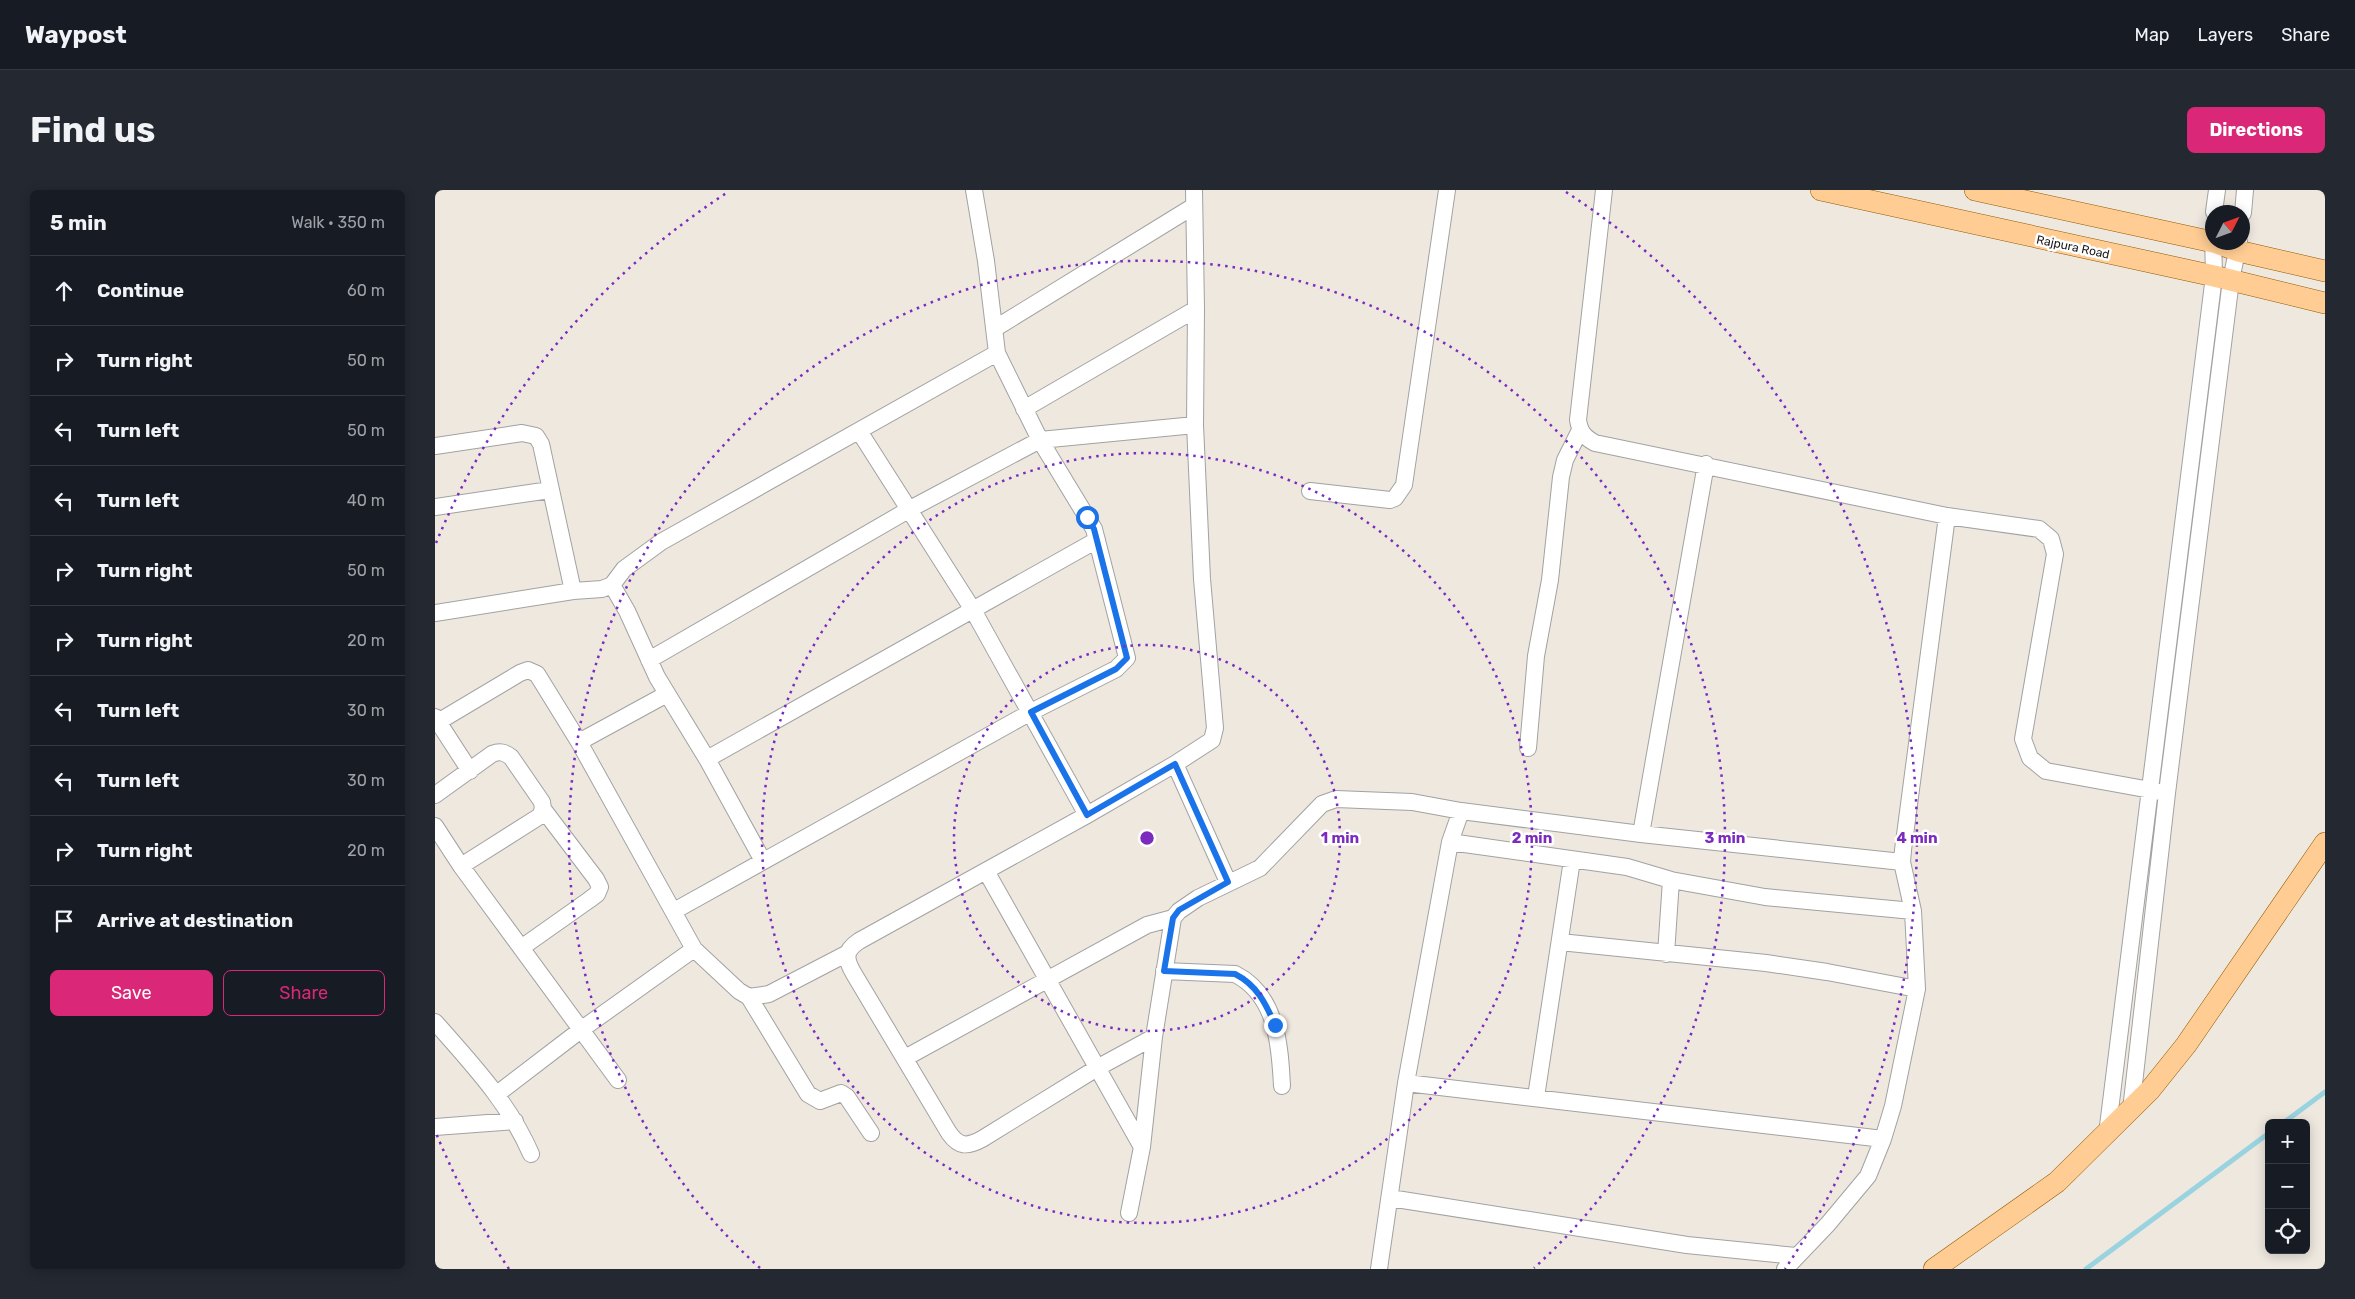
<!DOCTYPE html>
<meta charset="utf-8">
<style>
body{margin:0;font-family:Rubik,sans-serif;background:#242831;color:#f1f3f6}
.controls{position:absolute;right:15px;bottom:15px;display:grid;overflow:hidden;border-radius:8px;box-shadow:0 2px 12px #0003}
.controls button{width:45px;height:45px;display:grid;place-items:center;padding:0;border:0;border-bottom:1px solid #363941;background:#171b24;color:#f1f3f6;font:25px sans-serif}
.compass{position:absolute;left:1770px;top:15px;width:45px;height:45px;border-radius:50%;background:#171b24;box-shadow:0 2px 12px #0003;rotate:48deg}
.stop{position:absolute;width:15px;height:15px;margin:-11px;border:4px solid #1a73e8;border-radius:50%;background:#fff}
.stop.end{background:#1a73e8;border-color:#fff;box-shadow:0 1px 5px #0008}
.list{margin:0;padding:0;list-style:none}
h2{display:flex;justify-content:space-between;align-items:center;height:65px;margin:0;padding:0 20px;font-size:21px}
h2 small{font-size:16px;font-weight:400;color:#9ea1a6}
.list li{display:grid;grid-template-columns:32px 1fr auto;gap:15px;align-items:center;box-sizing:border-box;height:70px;padding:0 20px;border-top:1px solid #363941}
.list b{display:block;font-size:19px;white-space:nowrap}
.list em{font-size:16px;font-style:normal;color:#9ea1a6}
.actions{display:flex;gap:10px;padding:15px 20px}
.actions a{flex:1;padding:11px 0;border:1px solid #db2777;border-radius:8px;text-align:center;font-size:18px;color:#db2777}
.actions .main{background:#db2777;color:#fff}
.icon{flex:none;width:28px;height:28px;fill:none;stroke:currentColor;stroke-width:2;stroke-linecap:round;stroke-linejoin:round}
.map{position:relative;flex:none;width:1890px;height:1079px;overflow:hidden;border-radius:8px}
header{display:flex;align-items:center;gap:30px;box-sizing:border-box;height:70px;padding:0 25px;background:#171b24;border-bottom:1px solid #363941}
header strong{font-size:24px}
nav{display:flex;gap:28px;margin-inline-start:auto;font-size:18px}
.intro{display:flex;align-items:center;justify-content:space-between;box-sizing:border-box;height:120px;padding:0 30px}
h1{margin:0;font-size:35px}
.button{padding:12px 22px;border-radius:8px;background:#db2777;color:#fff;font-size:18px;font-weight:700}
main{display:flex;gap:30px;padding:0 30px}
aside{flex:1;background:#171b24;border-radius:8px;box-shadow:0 2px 12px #0003}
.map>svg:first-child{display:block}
</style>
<header>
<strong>Waypost</strong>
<nav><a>Map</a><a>Layers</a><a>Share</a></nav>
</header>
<div class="intro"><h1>Find us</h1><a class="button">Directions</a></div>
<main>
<aside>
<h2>5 min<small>Walk · 350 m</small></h2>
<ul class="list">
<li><svg class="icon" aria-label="ahead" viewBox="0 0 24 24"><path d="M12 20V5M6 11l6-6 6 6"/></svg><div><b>Continue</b></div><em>60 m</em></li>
<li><svg class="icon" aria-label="right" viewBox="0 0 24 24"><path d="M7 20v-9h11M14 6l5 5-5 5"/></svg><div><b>Turn right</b></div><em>50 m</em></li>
<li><svg class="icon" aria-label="left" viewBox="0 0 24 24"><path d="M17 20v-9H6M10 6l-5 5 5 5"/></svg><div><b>Turn left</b></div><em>50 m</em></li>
<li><svg class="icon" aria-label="left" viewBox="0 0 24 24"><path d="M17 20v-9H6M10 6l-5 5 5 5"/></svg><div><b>Turn left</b></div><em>40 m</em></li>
<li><svg class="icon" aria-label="right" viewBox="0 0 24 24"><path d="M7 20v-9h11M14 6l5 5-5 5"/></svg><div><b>Turn right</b></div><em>50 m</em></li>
<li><svg class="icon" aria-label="right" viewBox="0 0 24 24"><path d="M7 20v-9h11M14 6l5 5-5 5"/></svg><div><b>Turn right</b></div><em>20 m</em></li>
<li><svg class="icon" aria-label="left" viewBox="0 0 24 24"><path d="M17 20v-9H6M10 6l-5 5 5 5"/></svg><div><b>Turn left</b></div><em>30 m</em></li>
<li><svg class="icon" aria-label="left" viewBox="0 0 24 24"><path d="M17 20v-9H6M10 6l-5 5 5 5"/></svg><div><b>Turn left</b></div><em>30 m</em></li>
<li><svg class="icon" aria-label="right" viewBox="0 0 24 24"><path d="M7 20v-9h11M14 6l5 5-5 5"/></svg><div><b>Turn right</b></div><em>20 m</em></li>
<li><svg class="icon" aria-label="arrive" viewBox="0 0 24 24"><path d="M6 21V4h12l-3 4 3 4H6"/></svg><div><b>Arrive at destination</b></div></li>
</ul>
<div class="actions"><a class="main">Save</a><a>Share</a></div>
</aside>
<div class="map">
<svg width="1890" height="1079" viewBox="0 0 1890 1079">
<rect width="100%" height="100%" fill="#eee8df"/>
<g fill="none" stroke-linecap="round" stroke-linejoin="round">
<!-- stream -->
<path stroke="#9ad3e0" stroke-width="5" d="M 1848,933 L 1890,902
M 1651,1079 L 1834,943"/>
<defs>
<path id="minor" d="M 1169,0 L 1143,230 C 1145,242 1149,247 1160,253 L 1512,326 L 1604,339 L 1616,349 L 1620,364 L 1588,549 L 1595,568 L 1611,581 L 1732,603
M 1779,22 L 1782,0
M 1808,23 L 1810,0
M 559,139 L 759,16
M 589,219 L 761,119
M 424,241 L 538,420 L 652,625
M 0,256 L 87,243 L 101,246 L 106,254 L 138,401
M 875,301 L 955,310 L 960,308 L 969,295 L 1012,0
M 0,317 L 115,300
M 177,395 L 192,421 L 222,487 L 272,569 L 328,671
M 0,423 L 138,401 L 167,399 L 177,395 L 189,379 L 226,352 L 562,163
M 214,470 L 475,319 L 605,250 L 760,235
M 0,527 L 35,581
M 3,532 L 85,483 L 93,480 L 102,484 L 144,552 L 259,759 L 304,801 L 314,807 L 334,804 L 411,764
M 144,552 L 232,504
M 1093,558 L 1101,466 L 1115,390 L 1126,287 L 1130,270 L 1145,240
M 272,569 L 662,350
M 740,574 L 793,692
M 0,605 L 57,564 C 65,561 69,562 76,567 L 107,612 L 108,619 L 105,626 L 26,676
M 0,636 L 26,676 L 183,890
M 1206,644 L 1271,274
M 1015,652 L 1192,677 L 1236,690 L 1330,707 L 1478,721
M 551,681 L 707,957
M 239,721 L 596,522 L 681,479 L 692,468 L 659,339 L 605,250 L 562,163 L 551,71 L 539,0
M 1125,752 L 1331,773 L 1392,782 L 1482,799
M 86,758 L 154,710 L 162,704 L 165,697 L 161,689 L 108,619
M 1231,764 L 1236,690
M 729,781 L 800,784 C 842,805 845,856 847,896
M 314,807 L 373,904 L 385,911 L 406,903 L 412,907 L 436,943
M 0,832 C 37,874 74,913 96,964
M 719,847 L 662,878 L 547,949 C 532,957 524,957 514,943 L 419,784 C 410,769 409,761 424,751 L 652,625 L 740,574 L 777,550 L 780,538 L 767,389 L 760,235 L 761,119 L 759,0
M 470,868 L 712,735 L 738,728
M 971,893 L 1448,949
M 62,904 L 147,839 L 259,759
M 1101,907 L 1137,670
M 1696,920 L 1732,603 L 1796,90 L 1804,52
M 0,937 L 80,931
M 1672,944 L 1779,86 L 1778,45
M 955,1008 L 1252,1055 L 1361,1066
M 694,1023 L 707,957 L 719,847 L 738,728 L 744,721 L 763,708 L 825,678 L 887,614 L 901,609 L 977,612 L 1026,621 L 1206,644 L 1467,672
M 944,1079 L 971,893 L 1015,652 L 1026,621
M 1350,1079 L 1393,1034 L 1433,986 L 1448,949 L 1458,916 L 1482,799 L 1478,721 L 1467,672 L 1468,660 L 1512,326"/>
<path id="major" d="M 1386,0 L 1779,86 L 1890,113
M 1540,0 L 1778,52
M 1779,52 L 1803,61 L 1890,81
M 1499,1079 L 1622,992 L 1715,900 L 1751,855 L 1890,653"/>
</defs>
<!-- minor casing -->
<use href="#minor" stroke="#a2a2a2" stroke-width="18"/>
<!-- major casing -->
<use href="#major" stroke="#925b00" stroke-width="22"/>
<!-- minor -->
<use href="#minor" stroke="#fff" stroke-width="16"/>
<!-- major -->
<use href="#major" stroke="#ffcc93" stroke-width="21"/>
</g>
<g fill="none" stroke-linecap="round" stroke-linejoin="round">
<!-- route -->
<path stroke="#1a73e8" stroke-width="6" d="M 652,327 L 659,339 L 692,468 L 681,479 L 596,522 L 652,625 L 740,574 L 793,692 L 744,720 L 738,728 L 729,781 L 800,784 C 822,795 831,814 840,835"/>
</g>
<!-- distance rings -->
<g fill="none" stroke="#7b2cbf" stroke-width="2.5" stroke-dasharray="2.5 5">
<circle cx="712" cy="648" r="193"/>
<circle cx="712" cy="648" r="385"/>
<path d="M325 1078A578 578 0 1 1 1099 1078"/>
<path d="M74 1079A770 770 0 0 1 1 943M1 353A770 770 0 0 1 293 2M1131 2A770 770 0 0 1 1350 1079"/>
</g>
<g text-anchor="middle" stroke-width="5" stroke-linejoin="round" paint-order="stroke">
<!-- street labels -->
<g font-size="12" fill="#1b1b1b" stroke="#fff">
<text transform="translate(1638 57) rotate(12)" y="4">Rajpura Road</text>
</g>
</g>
<circle cx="712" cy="648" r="8" fill="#7b2cbf" stroke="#fff" stroke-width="2.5"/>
<g font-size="15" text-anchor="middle" font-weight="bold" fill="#7b2cbf" stroke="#fff" stroke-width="5" stroke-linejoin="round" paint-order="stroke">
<text x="905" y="653">1 min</text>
<text x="1097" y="653">2 min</text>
<text x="1290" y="653">3 min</text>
<text x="1482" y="653">4 min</text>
</g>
</svg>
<div class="controls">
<button>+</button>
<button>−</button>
<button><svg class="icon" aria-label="locate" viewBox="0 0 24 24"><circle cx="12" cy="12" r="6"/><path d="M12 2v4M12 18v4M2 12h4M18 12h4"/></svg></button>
</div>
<svg class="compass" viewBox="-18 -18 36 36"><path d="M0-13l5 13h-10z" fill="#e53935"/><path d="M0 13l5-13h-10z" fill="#9ea1a6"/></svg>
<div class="stop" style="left:652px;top:327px"></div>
<div class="stop end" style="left:840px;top:835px"></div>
</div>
</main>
